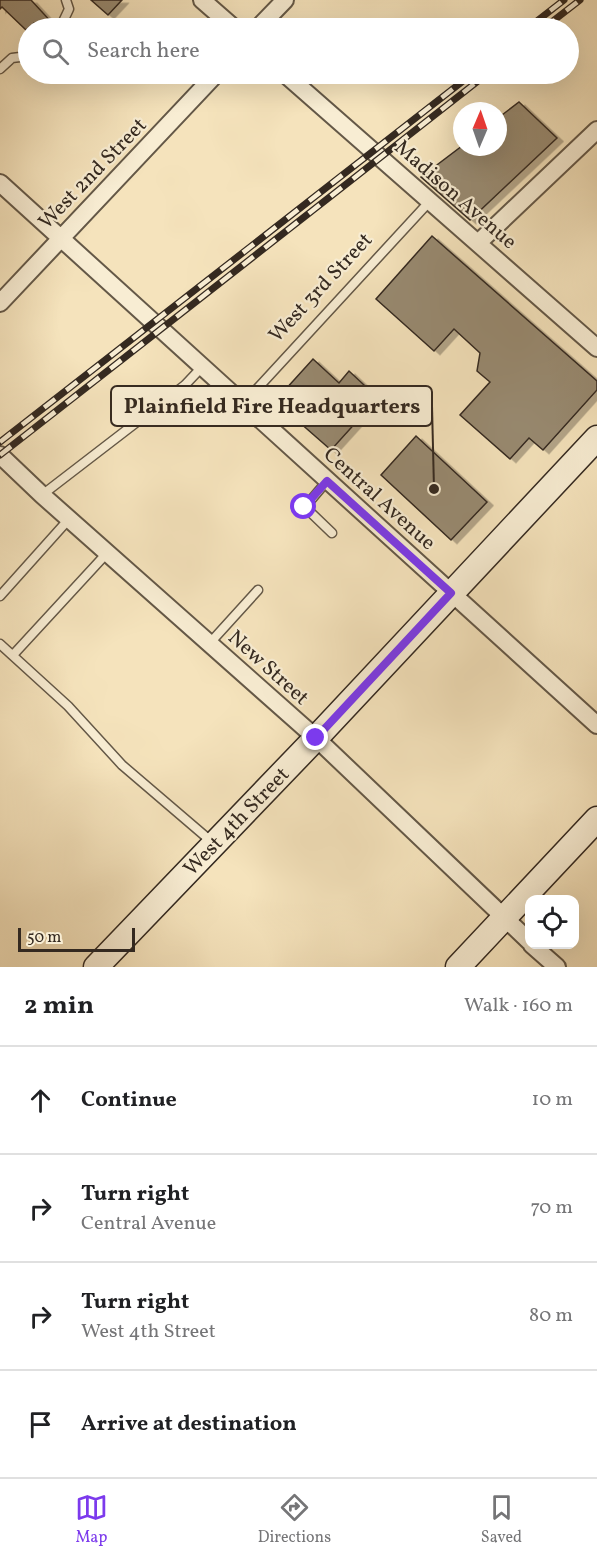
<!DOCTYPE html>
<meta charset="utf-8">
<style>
body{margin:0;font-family:Vollkorn,serif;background:#f6f6f6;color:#202124}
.controls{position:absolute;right:18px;bottom:18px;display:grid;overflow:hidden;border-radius:12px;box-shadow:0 6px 24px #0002}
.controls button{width:54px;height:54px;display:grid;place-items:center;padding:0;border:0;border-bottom:2px solid #e0e0e0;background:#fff;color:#202124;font:30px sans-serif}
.compass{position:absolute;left:453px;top:102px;width:54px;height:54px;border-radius:50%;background:#fff;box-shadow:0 6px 24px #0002;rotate:2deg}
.scale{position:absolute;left:18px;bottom:15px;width:117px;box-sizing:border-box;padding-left:6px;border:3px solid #342920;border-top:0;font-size:16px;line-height:21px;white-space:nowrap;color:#342920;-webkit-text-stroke:4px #f8edd3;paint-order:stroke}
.stop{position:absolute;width:18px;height:18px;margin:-14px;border:4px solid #7c3aed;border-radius:50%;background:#fff}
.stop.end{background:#7c3aed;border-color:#fff;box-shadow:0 2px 6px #0008}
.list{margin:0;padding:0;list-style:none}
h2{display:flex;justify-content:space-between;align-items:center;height:78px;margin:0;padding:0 24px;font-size:26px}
h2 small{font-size:20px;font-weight:400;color:#757577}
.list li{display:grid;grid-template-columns:39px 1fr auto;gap:18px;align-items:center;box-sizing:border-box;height:108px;padding:0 24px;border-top:2px solid #e0e0e0}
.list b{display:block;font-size:22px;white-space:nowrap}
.list p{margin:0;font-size:20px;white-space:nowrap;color:#757577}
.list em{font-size:20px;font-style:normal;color:#757577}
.icon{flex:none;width:33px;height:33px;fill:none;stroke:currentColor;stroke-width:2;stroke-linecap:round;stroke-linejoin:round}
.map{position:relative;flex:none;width:597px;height:967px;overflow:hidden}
.search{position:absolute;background:#fff;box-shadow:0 6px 24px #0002;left:18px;right:18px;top:18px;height:66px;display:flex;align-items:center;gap:15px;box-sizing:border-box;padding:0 21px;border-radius:33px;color:#757577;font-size:22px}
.sheet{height:510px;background:#fff}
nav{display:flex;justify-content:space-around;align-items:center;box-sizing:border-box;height:84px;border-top:2px solid #e0e0e0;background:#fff;font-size:16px;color:#757577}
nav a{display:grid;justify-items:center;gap:3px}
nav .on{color:#7c3aed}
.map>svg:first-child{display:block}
</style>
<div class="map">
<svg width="597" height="967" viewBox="0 0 597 967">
<defs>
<filter id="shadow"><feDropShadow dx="6" dy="3.5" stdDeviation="0" flood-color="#0004"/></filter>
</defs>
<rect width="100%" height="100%" fill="#f5e3bc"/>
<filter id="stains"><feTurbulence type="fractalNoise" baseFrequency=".00333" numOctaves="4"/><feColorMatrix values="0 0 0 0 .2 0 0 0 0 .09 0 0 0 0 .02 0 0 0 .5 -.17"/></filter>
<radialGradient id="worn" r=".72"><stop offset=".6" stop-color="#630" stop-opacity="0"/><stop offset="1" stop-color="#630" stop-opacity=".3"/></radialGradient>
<!-- building -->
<path fill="#988a71" stroke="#342920" stroke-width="1.5" filter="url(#shadow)" d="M 0,0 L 31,0 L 55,26 L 52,28 L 39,28 L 34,23 L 26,30 L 2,7 L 0,9 Z
M 91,0 L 122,0 L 108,15 Z
M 519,102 L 557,138 L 470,220 L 421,177 L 462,146 L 462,147 L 498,147 L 498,118 Z
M 432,236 L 597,381 L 597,390 L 543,450 L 529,438 L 510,459 L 460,415 L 490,382 L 477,371 L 480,353 L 454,329 L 434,351 L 376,299 Z
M 313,359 L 339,383 L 349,371 L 378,398 L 331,450 L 275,401 Z
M 416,436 L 487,502 L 451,540 L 381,475 Z"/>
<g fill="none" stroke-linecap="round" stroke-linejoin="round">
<defs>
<path id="lane" d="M 60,28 L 69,9 L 66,0
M 0,69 L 12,58 L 28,56
M 243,404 L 430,201
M 327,481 L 305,507 L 332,533
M 42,495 L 185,385 L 202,367
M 0,596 L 69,519
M 0,644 L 68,706 L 122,765 L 212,842
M 209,644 L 258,590
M 13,655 L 107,553"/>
<path id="street" d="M 202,0 L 234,28
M 258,28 L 285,0
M 285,74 L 597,348
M 0,183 L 597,725
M 478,243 L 597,130
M 0,303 L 216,74
M 0,455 L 42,495 L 316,738 L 530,942
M 532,945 L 557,967"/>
<path id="secondary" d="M 96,967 L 316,738 L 597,438
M 458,967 L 597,819"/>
</defs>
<!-- lane casing -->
<use href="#lane" stroke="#645847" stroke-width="11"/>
<!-- street casing -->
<use href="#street" stroke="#645847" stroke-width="20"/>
<!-- secondary casing -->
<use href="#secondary" stroke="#342920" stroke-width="27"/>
<!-- lane -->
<use href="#lane" stroke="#f8edd3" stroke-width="8"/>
<!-- street -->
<use href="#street" stroke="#f8edd3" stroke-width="16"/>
<!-- secondary -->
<use href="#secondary" stroke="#f8edd3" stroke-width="24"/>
<defs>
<path id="rail" d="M 528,28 L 564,0
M 544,28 L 580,0
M 0,442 L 472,74
M 0,455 L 487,74"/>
</defs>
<!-- rail casing -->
<use href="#rail" stroke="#342920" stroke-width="7"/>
<!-- rail -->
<use href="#rail" stroke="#f8edd3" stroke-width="4.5" stroke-dasharray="14" stroke-linecap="butt"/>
</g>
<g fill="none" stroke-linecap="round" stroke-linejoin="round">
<!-- route -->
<path stroke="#7c3aed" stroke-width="8" d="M 304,507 L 327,481 L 451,593 L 316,738"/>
</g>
<g text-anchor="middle" stroke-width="4.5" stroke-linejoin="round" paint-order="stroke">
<!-- street labels -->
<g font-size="21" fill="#342920" stroke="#f8edd3">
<text transform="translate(92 173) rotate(-46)" y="7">West 2nd Street</text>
<text transform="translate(456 194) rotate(41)" y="7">Madison Avenue</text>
<text transform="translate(320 287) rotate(-47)" y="7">West 3rd Street</text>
<text transform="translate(380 498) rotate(42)" y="7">Central Avenue</text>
<text transform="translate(269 667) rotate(42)" y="7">New Street</text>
<text transform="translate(236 821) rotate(-46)" y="7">West 4th Street</text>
</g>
</g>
<!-- callouts -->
<path fill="none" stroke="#342920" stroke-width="2" d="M434 489L432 406"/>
<circle fill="#342920" stroke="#f8edd3" stroke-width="2" cx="434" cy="489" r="6"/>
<rect fill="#f8edd3" stroke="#342920" stroke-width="2" x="111" y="386" width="321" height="40" rx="6"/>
<g font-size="22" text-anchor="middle" font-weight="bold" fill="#342920">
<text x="272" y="413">Plainfield Fire Headquarters</text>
</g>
<rect width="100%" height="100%" filter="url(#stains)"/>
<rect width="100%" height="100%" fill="url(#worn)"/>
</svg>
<div class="controls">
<button><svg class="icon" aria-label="locate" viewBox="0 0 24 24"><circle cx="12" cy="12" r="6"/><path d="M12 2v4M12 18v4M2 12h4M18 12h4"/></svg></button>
</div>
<svg class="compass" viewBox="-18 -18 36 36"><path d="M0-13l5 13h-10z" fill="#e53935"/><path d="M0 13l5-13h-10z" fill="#757577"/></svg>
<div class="scale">50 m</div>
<div class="stop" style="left:304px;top:507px"></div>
<div class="stop end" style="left:316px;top:738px"></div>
<div class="search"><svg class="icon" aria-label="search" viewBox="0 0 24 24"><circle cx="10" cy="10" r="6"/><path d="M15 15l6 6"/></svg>Search here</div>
</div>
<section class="sheet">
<h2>2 min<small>Walk · 160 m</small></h2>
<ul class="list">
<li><svg class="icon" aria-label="ahead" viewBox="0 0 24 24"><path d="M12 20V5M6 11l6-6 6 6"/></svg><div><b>Continue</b></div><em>10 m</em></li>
<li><svg class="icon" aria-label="right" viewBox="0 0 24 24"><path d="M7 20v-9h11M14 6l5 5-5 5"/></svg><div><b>Turn right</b><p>Central Avenue</p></div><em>70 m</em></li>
<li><svg class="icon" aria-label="right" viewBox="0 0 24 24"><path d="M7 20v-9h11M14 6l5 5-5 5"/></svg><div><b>Turn right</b><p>West 4th Street</p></div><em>80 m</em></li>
<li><svg class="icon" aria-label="arrive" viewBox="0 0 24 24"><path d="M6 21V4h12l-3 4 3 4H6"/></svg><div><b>Arrive at destination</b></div></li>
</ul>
</section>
<nav>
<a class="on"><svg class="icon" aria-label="map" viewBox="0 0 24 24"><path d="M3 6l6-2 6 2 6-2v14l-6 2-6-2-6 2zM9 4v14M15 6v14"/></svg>Map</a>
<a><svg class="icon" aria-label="directions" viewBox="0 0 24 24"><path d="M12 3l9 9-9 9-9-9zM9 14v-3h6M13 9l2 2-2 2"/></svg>Directions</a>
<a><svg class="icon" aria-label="saved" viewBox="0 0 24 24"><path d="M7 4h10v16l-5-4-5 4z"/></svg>Saved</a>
</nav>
